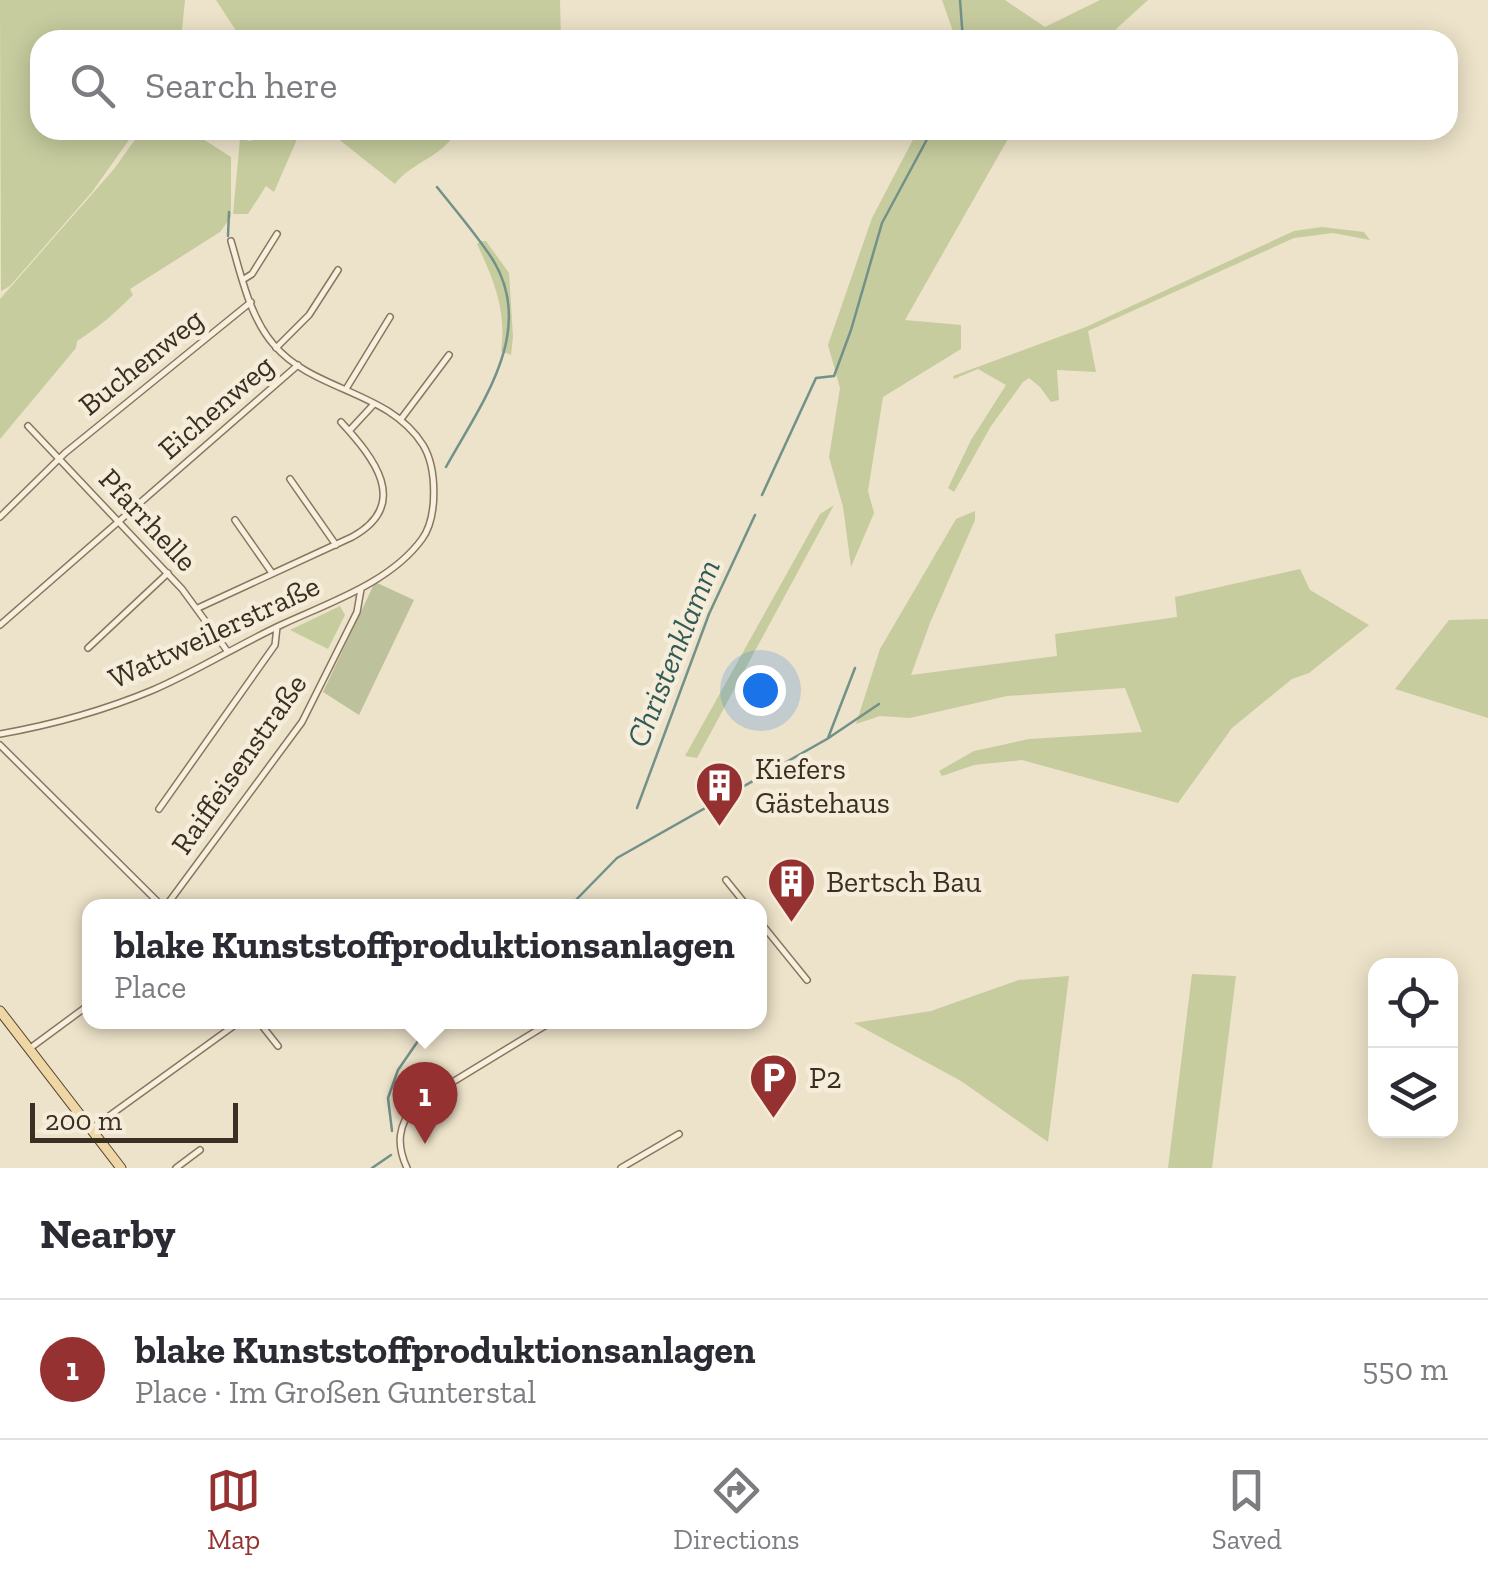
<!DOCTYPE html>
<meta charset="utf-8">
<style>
body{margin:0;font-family:"Zilla Slab",serif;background:#f7f7f7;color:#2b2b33}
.controls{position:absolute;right:30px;bottom:30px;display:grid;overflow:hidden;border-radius:20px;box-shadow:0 5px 25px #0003}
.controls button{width:90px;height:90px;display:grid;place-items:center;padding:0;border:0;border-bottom:2px solid #e1e1e2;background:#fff;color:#2b2b33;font:50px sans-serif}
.scale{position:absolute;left:30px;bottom:25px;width:208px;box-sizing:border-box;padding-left:10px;border:5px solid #3b2e22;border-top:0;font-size:28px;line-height:35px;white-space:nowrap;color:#3b2e22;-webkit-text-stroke:8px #f5edda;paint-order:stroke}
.you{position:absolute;left:760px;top:690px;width:35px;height:35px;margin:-25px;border:8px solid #fff;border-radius:50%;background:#1a73e8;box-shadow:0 0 0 15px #1a73e833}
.badge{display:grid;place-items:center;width:65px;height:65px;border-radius:50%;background:#963131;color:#fff;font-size:32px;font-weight:700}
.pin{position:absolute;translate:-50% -82px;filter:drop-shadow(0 2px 5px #0008)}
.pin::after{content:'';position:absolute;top:52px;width:35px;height:30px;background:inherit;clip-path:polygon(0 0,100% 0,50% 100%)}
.popup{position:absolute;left:82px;top:899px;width:685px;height:130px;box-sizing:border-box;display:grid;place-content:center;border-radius:20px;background:#fff;filter:drop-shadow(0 2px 8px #0005);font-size:32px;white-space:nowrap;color:#7c7c81}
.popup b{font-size:38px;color:#2b2b33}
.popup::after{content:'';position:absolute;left:50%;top:100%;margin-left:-20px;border:20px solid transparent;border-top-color:#fff}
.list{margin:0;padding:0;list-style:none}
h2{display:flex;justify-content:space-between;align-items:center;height:130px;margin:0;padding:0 40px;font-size:42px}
h2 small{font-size:32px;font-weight:400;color:#7c7c81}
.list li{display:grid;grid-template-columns:65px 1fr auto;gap:30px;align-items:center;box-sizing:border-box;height:140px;padding:0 40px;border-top:2px solid #e1e1e2}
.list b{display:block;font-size:38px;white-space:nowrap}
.list p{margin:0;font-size:32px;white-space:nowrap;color:#7c7c81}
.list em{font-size:32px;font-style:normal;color:#7c7c81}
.icon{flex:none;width:55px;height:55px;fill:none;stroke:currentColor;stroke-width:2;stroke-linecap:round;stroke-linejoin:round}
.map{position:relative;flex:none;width:1488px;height:1168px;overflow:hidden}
.search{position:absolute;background:#fff;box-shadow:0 5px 25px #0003;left:30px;right:30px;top:30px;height:110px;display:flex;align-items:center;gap:25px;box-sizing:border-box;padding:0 35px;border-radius:30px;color:#7c7c81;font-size:38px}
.sheet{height:270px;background:#fff}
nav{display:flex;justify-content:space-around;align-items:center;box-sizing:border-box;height:140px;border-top:2px solid #e1e1e2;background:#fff;font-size:28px;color:#7c7c81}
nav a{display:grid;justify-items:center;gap:5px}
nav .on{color:#963131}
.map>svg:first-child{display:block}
</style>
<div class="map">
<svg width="1488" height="1168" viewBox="0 0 1488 1168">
<rect width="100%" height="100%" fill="#ede3ca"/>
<!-- green -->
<path fill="#c6cc9e" d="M 0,0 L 185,0 L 181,40 L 40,40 L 40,130 L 136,130 L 92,192 L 10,286 L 1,291 Z
M 216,0 L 560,0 L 561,40 L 242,40 Z
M 942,0 L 1005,0 L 1045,27 L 1100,0 L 1148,0 L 1104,40 L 956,40 Z
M 142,130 L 189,130 L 231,157 L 231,217 L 220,232 L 130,289 L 133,295 C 115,313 98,328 77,341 L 76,348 L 0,439 L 0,299 L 114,169 Z
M 255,130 L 301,130 L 274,192 L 266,186 L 248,214 L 233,214 L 240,139 L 251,141 Z
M 327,130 L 456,130 C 446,156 411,162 395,184 Z
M 918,130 L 1013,130 L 905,320 L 961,325 L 961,349 L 883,397 L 868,491 L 874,513 L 851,567 L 843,507 L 829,457 L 840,388 L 828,345 L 872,218 Z
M 1322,227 L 1364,232 L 1370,240 L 1333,233 L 1294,238 L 1088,331 L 1096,372 L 1057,370 L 1059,400 L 1051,402 L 1040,387 L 1029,378 L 1023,382 L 991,426 L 954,492 L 948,488 L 971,440 L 1006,385 L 978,369 L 954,379 L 953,376 L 1086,327 L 1294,231 Z
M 481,241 L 486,241 L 509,273 L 513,337 L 511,355 L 501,351 C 507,312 494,280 477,244 Z
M 834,505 L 697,758 L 685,756 L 820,514 Z
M 975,511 L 975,520 L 930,623 L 911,675 L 1057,656 L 1055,634 L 1177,617 L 1175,597 L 1300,569 L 1310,590 L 1369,625 L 1309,673 L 1292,679 L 1232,728 L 1178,803 L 1022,760 L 974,765 L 942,776 L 939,771 L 974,751 L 1029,739 L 1142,732 L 1125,688 L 1007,696 L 910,718 L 880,716 L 856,724 L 880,649 L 956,519 Z
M 340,606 L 345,615 L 328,649 L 290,630 Z
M 1488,619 L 1488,718 L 1395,689 L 1449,620 Z
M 1192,974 L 1236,976 L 1212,1168 L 1168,1168 Z
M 1069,976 L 1048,1142 L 961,1081 L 854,1023 L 931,1011 L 1019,980 Z"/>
<!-- cemetery -->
<path fill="#bdc19c" d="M 375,582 L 414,600 L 359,715 L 323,692 Z"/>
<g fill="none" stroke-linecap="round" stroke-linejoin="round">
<!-- stream -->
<path stroke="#719189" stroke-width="2.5" d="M 960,0 L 963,40
M 437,187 C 456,211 477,235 493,260 C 537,332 480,405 446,467
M 228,236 L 229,212
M 762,495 L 816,378 L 834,376 L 851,330 L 882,223 L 932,130
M 828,738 L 855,668
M 637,808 L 709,614 L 755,515
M 570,906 L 617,858 L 827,739 L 879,704
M 392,1131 L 388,1098 L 398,1070 L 431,1022
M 372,1168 L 391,1155"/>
<defs>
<path id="street" d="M 244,279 L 252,274 L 277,234
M 276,348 L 309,315 L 338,270
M 346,389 L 390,317
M 401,419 L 449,355
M 28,426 L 182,589 L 228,652
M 349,431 L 374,404
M 290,479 L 336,545
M 0,517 L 65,453 L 251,302
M 235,520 L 272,573
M 198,608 L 352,537 C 412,504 373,457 341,422
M 0,625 L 298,365
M 88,648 L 168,573
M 0,734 C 51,725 105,710 153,690 C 197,671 238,645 281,625 C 328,603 390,583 422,539 C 438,517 437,468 423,445 C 388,390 314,392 274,345 C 250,318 241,275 231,241
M 0,745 L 162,906
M 159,809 L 275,645 L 277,627
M 726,880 L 747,906
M 166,906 L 302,722 L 357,612 L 361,589
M 760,922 L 807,980
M 259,1022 L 278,1046
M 29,1049 L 90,1004
M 91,1129 L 239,1022
M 176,1168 L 200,1150
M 407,1168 C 396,1144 398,1125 415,1105 L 551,1022
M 621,1168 L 679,1134"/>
<path id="primary" d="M 0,1011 L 121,1168"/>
</defs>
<!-- street casing -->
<use href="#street" stroke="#8a765f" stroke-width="8"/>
<!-- primary casing -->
<use href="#primary" stroke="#584433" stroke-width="11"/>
<!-- street -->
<use href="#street" stroke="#f8f0de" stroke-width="5"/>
<!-- primary -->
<use href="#primary" stroke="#eed7a5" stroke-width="9"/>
</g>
<!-- icons -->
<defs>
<symbol id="building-pin" viewBox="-11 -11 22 30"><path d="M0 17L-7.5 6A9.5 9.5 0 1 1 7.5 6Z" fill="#963131" stroke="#f5edda"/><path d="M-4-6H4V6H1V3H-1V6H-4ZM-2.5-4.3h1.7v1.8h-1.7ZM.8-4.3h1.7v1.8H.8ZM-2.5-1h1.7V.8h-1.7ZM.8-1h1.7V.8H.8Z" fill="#fff"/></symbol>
<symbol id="parking-pin" viewBox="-11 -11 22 30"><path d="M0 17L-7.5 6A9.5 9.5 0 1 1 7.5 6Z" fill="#963131" stroke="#f5edda"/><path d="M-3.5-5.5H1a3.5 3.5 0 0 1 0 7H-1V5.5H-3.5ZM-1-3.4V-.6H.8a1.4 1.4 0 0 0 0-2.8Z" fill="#fff"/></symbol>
</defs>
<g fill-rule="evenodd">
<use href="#building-pin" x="692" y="758" width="55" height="75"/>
<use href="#building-pin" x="764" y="854" width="55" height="75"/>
<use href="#parking-pin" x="746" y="1050" width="55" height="75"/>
</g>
<g text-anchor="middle" stroke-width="9" stroke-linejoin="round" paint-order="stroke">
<!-- street labels -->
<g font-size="30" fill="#3b2e22" stroke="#f5edda">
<text transform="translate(141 362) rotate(-39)" y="10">Buchenweg</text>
<text transform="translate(216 407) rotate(-41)" y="10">Eichenweg</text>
<text transform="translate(148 520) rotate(47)" y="10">Pfarrhelle</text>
<text transform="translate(214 632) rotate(-25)" y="10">Wattweilerstraße</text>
<text transform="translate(239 764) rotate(-55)" y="10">Raiffeisenstraße</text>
</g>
<!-- poi labels -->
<g font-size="30" fill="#3b2e22" stroke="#f5edda" text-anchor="start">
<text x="755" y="779">Kiefers<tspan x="755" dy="34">Gästehaus</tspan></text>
<text x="826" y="892">Bertsch Bau</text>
<text x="809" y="1088">P2</text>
</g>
<!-- water labels -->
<g font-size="32" font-style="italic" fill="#325a57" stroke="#f5edda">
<text transform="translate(673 653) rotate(-68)" y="11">Christenklamm</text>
</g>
</g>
</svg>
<div class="controls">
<button><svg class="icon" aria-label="locate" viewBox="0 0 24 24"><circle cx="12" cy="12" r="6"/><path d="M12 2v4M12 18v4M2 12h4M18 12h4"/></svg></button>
<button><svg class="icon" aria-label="layers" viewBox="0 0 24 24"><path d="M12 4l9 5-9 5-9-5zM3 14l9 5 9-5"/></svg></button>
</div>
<div class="scale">200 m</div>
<div class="you"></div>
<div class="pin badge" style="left:425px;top:1144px">1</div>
<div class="popup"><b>blake Kunststoffproduktionsanlagen</b>Place</div>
<div class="search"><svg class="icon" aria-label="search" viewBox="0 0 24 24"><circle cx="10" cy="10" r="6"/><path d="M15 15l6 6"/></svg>Search here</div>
</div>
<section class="sheet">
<h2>Nearby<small></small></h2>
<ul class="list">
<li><span class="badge">1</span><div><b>blake Kunststoffproduktionsanlagen</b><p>Place · Im Großen Gunterstal</p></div><em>550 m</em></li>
</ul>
</section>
<nav>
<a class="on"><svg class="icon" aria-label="map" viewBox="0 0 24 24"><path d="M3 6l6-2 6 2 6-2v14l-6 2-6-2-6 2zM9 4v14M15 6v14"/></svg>Map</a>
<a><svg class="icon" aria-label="directions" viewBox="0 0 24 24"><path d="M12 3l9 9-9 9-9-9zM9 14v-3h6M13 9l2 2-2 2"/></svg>Directions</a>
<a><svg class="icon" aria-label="saved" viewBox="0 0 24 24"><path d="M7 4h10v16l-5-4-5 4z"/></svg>Saved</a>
</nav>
